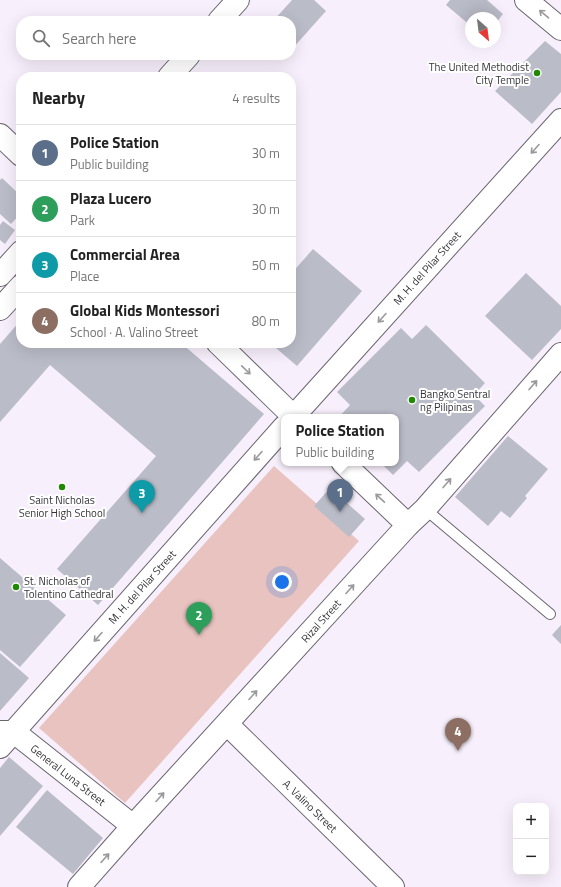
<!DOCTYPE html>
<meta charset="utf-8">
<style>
body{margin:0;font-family:"Titillium Web",sans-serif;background:#f6f6f6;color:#222}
.controls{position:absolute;right:12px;bottom:12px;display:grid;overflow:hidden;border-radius:8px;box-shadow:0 4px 16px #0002}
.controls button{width:36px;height:36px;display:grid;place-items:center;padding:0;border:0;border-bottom:1px solid #e0e0e0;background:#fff;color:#222;font:20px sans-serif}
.compass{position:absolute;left:465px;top:12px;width:36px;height:36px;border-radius:50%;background:#fff;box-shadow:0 4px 16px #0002;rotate:152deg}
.you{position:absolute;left:282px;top:582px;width:14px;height:14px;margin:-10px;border:3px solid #fff;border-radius:50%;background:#1a73e8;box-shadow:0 0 0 6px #1a73e833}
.badge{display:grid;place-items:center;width:26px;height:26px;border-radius:50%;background:#208901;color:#fff;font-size:13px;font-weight:700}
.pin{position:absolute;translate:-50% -33px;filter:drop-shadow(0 1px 2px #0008)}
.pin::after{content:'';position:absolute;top:21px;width:14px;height:12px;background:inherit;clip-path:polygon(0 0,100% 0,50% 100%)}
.popup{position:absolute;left:281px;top:414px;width:118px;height:52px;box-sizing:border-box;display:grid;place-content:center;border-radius:8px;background:#fff;filter:drop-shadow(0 1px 3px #0005);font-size:13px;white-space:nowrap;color:#767676}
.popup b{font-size:15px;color:#222}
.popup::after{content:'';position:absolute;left:50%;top:100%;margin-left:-8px;border:8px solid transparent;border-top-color:#fff}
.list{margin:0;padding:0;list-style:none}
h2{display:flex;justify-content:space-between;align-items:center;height:52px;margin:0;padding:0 16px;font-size:17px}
h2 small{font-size:13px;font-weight:400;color:#767676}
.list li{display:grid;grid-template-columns:26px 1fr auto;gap:12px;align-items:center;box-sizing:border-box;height:56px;padding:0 16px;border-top:1px solid #e0e0e0}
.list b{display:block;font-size:15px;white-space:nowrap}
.list p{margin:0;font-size:13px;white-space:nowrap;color:#767676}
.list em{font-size:13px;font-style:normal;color:#767676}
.icon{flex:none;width:22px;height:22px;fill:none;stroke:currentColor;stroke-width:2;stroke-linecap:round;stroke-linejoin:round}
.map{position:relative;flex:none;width:561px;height:887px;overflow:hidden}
.search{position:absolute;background:#fff;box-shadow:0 4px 16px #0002;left:16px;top:16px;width:280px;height:44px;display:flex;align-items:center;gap:10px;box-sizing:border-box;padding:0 14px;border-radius:16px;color:#767676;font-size:15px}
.panel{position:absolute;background:#fff;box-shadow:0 4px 16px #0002;left:16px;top:72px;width:280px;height:276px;border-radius:16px}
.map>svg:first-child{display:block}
</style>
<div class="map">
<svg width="561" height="887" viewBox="0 0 561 887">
<rect width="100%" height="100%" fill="#f7effb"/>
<!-- green -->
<path fill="#e8c3c0" d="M 274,466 L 359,541 L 125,803 L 39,728 Z"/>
<!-- building -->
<path fill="#babcc8" d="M 292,0 L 314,0 L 326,11 L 292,49 L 291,21 L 273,21 Z
M 450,0 L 487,0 L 503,14 L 495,24 L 495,18 L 471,18 L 471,26 L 446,5 Z
M 545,41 L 561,54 L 561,92 L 532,124 L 495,91 Z
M 2,178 L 21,196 L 21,213 L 11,224 L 0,214 L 0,180 Z
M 3,221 L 15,230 L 5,244 L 0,240 L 0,225 Z
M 313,249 L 362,291 L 297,366 L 270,343 L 291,343 L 291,274 Z
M 526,273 L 561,306 L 561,329 L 532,360 L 485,316 Z
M 21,320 L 21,343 L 181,343 L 264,414 L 98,605 L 57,569 L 156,456 L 50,365 L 0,422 L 0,344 Z
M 426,325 L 485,383 L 474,395 L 485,406 L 419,472 L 407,461 L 393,475 L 381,463 L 396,463 L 396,417 L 339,417 L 350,405 L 337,392 L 401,328 L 412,339 Z
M 508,436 L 548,469 L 525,496 L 527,498 L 510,518 L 501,511 L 488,526 L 455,497 Z
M 330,488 L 365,519 L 349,537 L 314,506 Z
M 0,558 L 66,615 L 20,667 L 0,650 Z
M 561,625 L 561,644 L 552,635 Z
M 0,653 L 29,678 L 0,711 Z
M 9,757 L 43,786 L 0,836 L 0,768 Z
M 47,790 L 103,838 L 73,874 L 16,827 Z"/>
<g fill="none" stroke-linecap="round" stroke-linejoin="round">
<defs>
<path id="service" d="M 425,509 L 550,614"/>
<path id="tertiary" d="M 526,0 L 561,29
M 219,21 L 238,0
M 169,77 L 189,55
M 0,135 L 21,155
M 0,275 L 21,252
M 0,309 L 21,286
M 218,343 L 294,417
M 343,463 L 408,525
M 227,724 L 393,887
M 0,732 L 14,732 L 133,826"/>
<path id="secondary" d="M 293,417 L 561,120
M 0,747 L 284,427
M 79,887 L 133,826 L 408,525 L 425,509 L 561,354"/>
</defs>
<!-- service casing -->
<use href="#service" stroke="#6b646e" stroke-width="12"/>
<!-- tertiary casing -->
<use href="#tertiary" stroke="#6b646e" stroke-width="24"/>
<!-- secondary casing -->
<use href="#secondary" stroke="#6b646e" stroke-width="24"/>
<!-- service -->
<use href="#service" stroke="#fff" stroke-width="10"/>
<!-- tertiary -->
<use href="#tertiary" stroke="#fff" stroke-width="22"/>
<!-- secondary -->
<use href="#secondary" stroke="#fff" stroke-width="22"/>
</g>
<!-- one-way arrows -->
<defs><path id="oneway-shaft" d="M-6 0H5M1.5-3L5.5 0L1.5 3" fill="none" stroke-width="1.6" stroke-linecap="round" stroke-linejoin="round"/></defs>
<g stroke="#9a999b">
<use href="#oneway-shaft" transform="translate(544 14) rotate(-140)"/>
<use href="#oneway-shaft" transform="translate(535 149) rotate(132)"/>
<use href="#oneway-shaft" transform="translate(382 318) rotate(132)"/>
<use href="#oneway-shaft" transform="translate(246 370) rotate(44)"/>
<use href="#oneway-shaft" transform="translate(533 385) rotate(-49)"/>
<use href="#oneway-shaft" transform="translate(258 456) rotate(132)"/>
<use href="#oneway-shaft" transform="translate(447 483) rotate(-49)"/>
<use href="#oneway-shaft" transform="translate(380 498) rotate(-137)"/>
<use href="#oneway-shaft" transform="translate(350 589) rotate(-48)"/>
<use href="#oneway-shaft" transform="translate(98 637) rotate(132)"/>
<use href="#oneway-shaft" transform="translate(253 695) rotate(-48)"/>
<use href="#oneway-shaft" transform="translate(160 797) rotate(-48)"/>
<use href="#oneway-shaft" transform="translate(105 858) rotate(-48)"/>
</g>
<!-- markers -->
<g fill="#208901" stroke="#fff" stroke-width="1.5">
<circle cx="537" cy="73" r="4"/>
<circle cx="412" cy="400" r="4"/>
<circle cx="62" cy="487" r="4"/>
<circle cx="16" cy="587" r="4"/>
</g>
<g text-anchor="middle" stroke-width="4" stroke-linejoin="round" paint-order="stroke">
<!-- poi labels -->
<g font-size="11" fill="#353337" stroke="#fff" text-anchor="start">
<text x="529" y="71" text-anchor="end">The United Methodist<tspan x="529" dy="13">City Temple</tspan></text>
<text x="420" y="398">Bangko Sentral<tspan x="420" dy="13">ng Pilipinas</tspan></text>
<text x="62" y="504" text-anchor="middle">Saint Nicholas<tspan x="62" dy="13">Senior High School</tspan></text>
<text x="24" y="585">St. Nicholas of<tspan x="24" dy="13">Tolentino Cathedral</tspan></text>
</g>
<!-- street labels -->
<g font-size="11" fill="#353337" stroke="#fff">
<text transform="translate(427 268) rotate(-48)" y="4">M. H. del Pilar Street</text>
<text transform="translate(142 587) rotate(-48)" y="4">M. H. del Pilar Street</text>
<text transform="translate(321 621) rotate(-48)" y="4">Rizal Street</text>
<text transform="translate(68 775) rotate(38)" y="4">General Luna Street</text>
<text transform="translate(310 806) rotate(44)" y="4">A. Valino Street</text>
</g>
</g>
</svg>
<div class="controls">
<button>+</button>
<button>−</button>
</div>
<svg class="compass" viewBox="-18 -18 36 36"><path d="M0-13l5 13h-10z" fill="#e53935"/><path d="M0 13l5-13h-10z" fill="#767676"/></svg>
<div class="you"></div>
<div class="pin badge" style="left:340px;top:512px;background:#5c6f8a">1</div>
<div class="popup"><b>Police Station</b>Public building</div>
<div class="pin badge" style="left:199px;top:635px;background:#2e9e5b">2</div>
<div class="pin badge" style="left:142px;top:513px;background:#0f9aa8">3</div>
<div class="pin badge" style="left:458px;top:751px;background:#8d6e63">4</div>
<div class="search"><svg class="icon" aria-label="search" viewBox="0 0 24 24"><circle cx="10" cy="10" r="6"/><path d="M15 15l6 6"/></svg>Search here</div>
<section class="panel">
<h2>Nearby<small>4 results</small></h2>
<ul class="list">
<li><span class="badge" style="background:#5c6f8a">1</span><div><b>Police Station</b><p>Public building</p></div><em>30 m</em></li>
<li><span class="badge" style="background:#2e9e5b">2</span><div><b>Plaza Lucero</b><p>Park</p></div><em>30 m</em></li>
<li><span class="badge" style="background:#0f9aa8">3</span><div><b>Commercial Area</b><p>Place</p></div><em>50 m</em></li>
<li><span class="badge" style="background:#8d6e63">4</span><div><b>Global Kids Montessori</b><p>School · A. Valino Street</p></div><em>80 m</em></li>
</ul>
</section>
</div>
